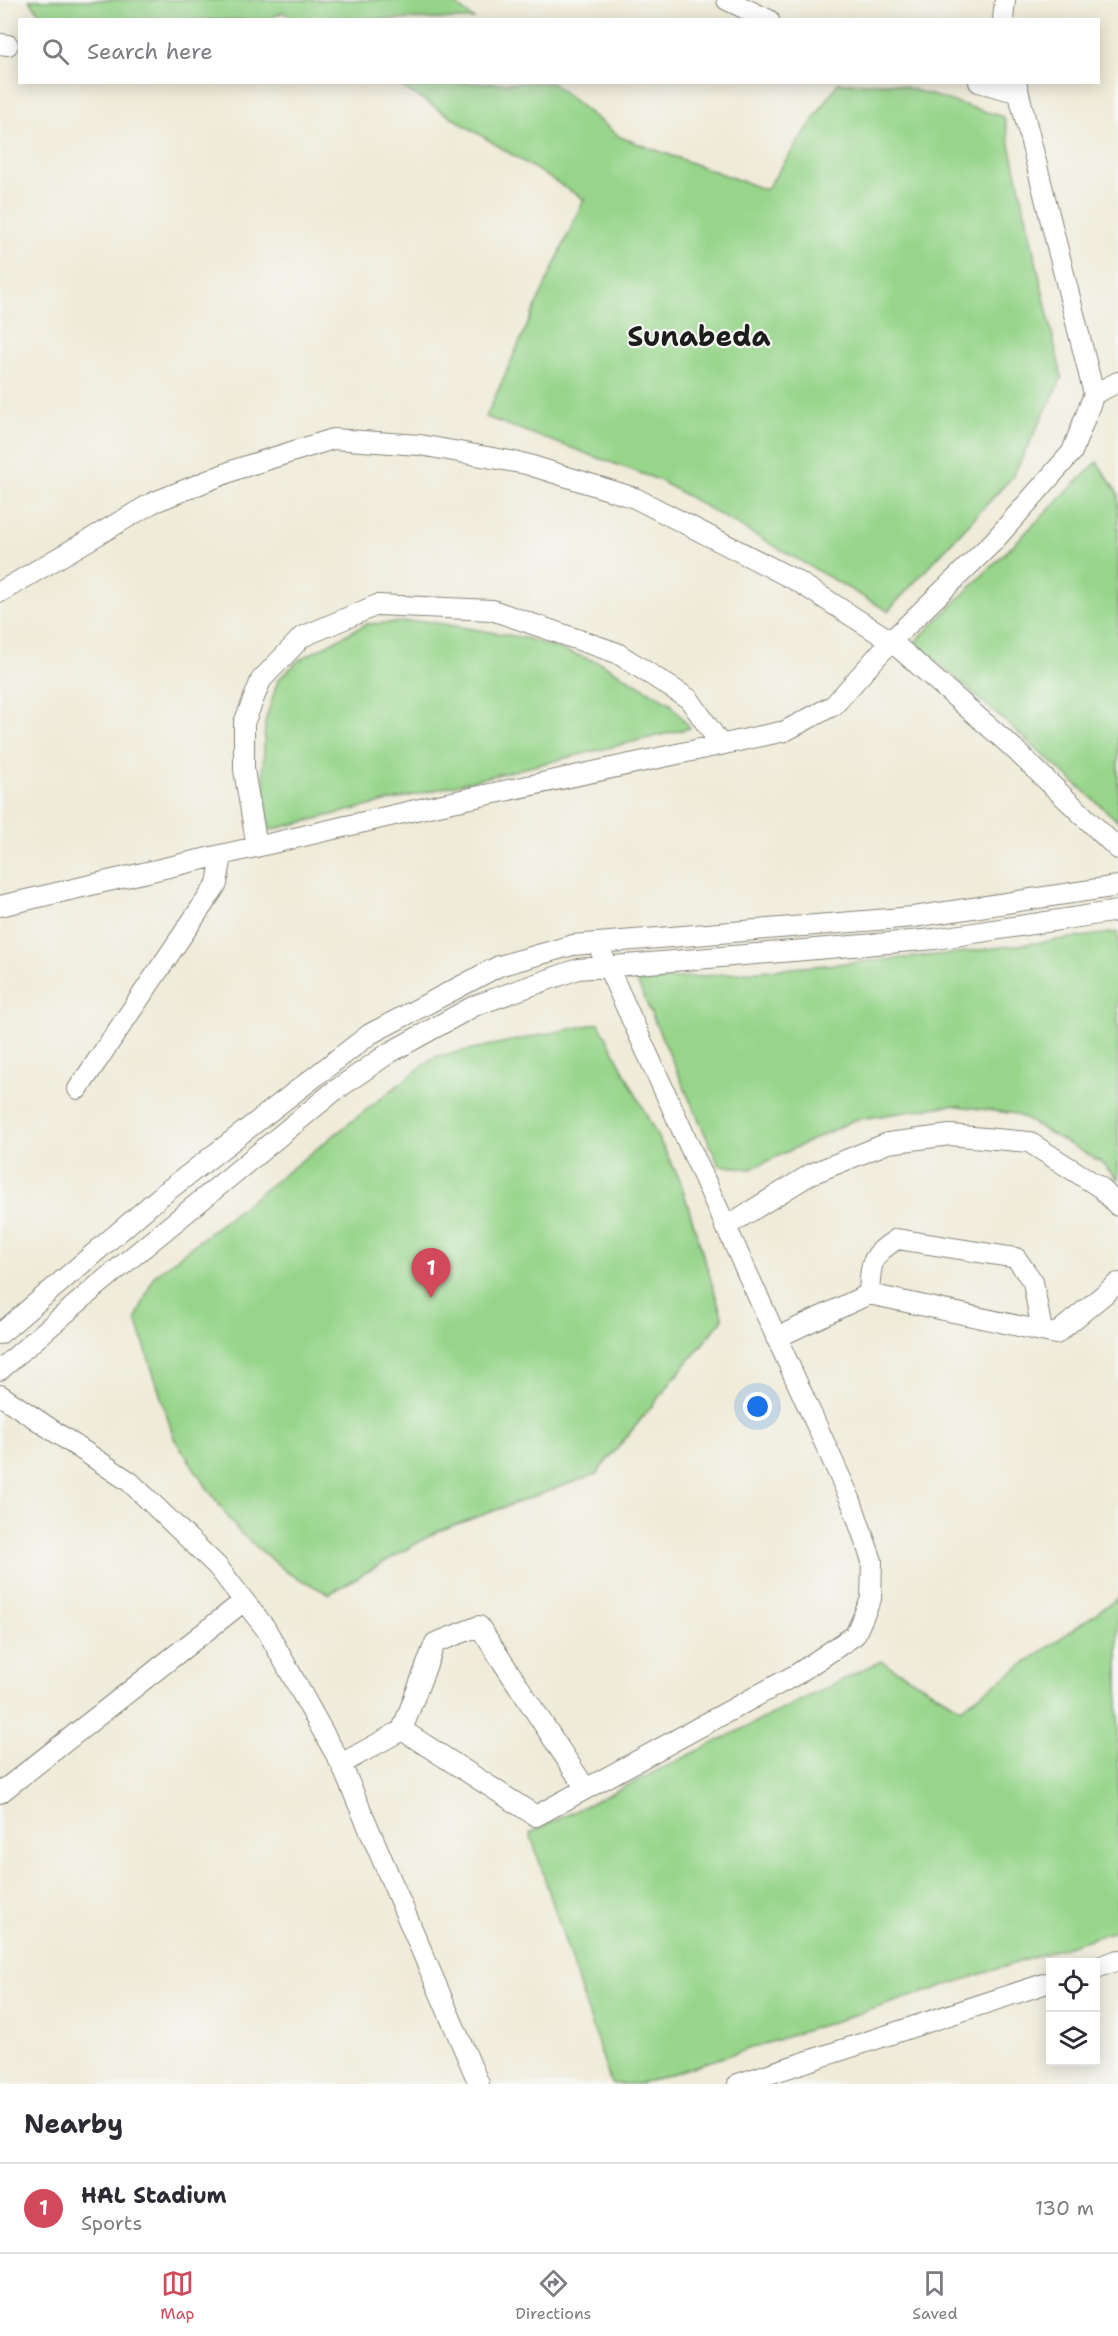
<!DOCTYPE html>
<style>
body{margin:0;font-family:"Shantell Sans",sans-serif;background:#f7f7f7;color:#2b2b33}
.controls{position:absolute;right:18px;bottom:18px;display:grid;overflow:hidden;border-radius:0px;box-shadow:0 3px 15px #0003}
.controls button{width:54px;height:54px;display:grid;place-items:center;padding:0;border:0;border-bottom:2px solid #e1e1e2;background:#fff;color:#2b2b33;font:30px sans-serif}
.you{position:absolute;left:758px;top:1407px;width:21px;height:21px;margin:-15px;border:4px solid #fff;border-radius:50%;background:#1a73e8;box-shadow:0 0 0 9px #1a73e833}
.badge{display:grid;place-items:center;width:39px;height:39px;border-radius:50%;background:#d1495b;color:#fff;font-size:20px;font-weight:700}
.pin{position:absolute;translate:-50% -50px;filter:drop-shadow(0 2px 3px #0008)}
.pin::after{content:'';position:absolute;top:32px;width:21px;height:18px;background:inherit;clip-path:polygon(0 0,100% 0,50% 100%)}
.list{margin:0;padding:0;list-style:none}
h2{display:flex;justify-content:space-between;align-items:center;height:78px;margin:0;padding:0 24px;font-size:26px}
h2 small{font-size:20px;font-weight:400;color:#7c7c81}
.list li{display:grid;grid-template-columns:39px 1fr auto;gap:18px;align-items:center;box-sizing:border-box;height:90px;padding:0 24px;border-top:2px solid #e1e1e2}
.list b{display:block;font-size:22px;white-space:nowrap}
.list p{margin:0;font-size:20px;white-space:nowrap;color:#7c7c81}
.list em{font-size:20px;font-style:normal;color:#7c7c81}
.icon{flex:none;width:33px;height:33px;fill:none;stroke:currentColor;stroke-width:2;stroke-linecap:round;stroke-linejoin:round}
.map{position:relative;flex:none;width:1118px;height:2084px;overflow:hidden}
.search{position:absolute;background:#fff;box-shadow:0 3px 15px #0003;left:18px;right:18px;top:18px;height:66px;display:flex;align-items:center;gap:15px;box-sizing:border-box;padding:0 21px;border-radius:0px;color:#7c7c81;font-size:22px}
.sheet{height:168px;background:#fff}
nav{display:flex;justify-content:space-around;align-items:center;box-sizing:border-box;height:84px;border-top:2px solid #e1e1e2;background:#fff;font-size:16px;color:#7c7c81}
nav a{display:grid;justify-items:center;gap:3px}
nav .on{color:#d1495b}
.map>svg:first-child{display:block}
</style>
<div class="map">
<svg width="1118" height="2084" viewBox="0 0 1118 2084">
<rect width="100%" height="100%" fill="#f6f6f2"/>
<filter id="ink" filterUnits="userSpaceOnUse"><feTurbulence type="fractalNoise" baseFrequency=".0167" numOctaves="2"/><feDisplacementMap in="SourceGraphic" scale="12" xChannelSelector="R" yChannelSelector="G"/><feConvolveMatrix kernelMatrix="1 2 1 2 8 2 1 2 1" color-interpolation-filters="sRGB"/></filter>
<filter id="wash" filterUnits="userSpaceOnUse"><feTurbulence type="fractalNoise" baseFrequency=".008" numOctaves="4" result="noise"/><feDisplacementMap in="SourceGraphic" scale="24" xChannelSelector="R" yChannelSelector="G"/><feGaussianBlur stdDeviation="1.35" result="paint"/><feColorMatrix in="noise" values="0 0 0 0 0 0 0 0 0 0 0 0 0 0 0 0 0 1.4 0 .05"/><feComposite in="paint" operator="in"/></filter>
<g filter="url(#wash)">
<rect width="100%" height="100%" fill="#efebd8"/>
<!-- green -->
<path fill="#97d58b" stroke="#5a7854" stroke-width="1.5" d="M 29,0 L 450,0 L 474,19 L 295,20 L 283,12 L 267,20 L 45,20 Z
M 396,83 L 552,83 L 620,137 L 766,190 L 838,83 L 892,83 L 1004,117 L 1062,378 L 1013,476 L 888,611 L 659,480 L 486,417 L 584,199 Z
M 1097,462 L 1118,494 L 1118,821 L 915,642 Z
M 426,621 L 526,638 L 601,663 L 670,703 L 690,728 L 270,830 L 263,772 L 265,722 L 278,680 L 299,660 L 366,624 Z
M 1118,932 L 1118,1180 L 1101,1162 L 1016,1114 L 951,1105 L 854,1120 L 751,1169 L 719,1165 L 637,982 L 957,953 Z
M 599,1023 L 680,1180 L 723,1319 L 596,1474 L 438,1531 L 329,1594 L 288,1573 L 239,1532 L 210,1492 L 174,1438 L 136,1319 L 154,1276 L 434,1057 Z
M 1118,1598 L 1118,1930 L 640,2084 L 611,2084 L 530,1833 L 881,1661 L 961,1708 Z"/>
</g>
<g filter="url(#ink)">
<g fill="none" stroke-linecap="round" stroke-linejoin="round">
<defs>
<path id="minor" d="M 727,0 L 769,20
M 1003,20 L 1005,0
M 0,44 L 8,45
M 979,82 L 1019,93
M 1094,394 L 1118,382
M 0,592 L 152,503 L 237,469 L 333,439 L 420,445 L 526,464 L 635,498 L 797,581 L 891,641 L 1011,746 L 1118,849
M 257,847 L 244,770 L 244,723 L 261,680 L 302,637 L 377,605 L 492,610 L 617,653 L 689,699 L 721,745
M 0,906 L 429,807 L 785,731 L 834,705 L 891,641 L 993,542 L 1072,452 L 1094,394 L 1016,82
M 78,1089 L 217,884 L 222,855
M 725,1227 L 811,1174 L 888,1143 L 950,1135 L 1029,1142 L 1101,1188 L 1118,1206
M 869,1294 C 871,1264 869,1256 897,1239 L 1016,1258 L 1033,1282 L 1042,1331
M 0,1334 L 162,1195 L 370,1034 L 499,966 L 573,945 L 913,917 L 1118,886
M 776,1338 L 869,1294 L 1056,1334 L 1118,1283
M 0,1370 L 97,1286 L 333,1092 L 389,1053 L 474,1006 L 578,969 L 935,939 L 1118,911
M 0,1395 L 130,1482 L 217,1566 L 266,1629 L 341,1764 L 479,2084
M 402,1730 L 435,1643 L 479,1626 L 586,1789
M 341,1764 L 402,1730 L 536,1816 L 797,1674 L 855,1635 L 871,1599 L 872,1561 L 851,1501 L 597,943
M 0,1793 L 244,1601
M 1096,1968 L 1118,1960
M 738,2084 L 1050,1982"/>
</defs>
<!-- minor casing -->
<use href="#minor" stroke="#86847a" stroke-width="22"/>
<!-- minor -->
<use href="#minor" stroke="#fff" stroke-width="20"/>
</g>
</g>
<g text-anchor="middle" stroke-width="4.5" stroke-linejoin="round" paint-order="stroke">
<!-- district labels -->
<g font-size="28" font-weight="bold" fill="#1c1c1c" stroke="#f6f6f2">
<text x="699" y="346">Sunabeda</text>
</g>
</g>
</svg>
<div class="controls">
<button><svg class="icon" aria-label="locate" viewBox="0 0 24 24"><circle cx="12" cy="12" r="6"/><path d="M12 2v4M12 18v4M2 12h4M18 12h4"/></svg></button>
<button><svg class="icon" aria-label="layers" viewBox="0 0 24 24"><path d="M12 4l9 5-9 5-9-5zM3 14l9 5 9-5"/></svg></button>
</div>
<div class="you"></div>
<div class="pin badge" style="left:431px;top:1298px">1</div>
<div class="search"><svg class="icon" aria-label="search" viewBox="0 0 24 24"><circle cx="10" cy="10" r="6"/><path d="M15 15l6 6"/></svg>Search here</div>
</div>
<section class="sheet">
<h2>Nearby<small></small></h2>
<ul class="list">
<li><span class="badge">1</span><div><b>HAL Stadium</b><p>Sports</p></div><em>130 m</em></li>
</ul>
</section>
<nav>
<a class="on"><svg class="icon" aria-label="map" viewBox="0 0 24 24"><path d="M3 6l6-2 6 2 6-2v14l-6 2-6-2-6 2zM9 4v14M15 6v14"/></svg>Map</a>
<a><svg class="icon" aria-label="directions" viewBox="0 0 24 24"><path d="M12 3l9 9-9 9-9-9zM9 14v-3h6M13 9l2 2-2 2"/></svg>Directions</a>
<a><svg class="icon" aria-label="saved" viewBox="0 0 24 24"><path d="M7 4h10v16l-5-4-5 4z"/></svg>Saved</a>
</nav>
